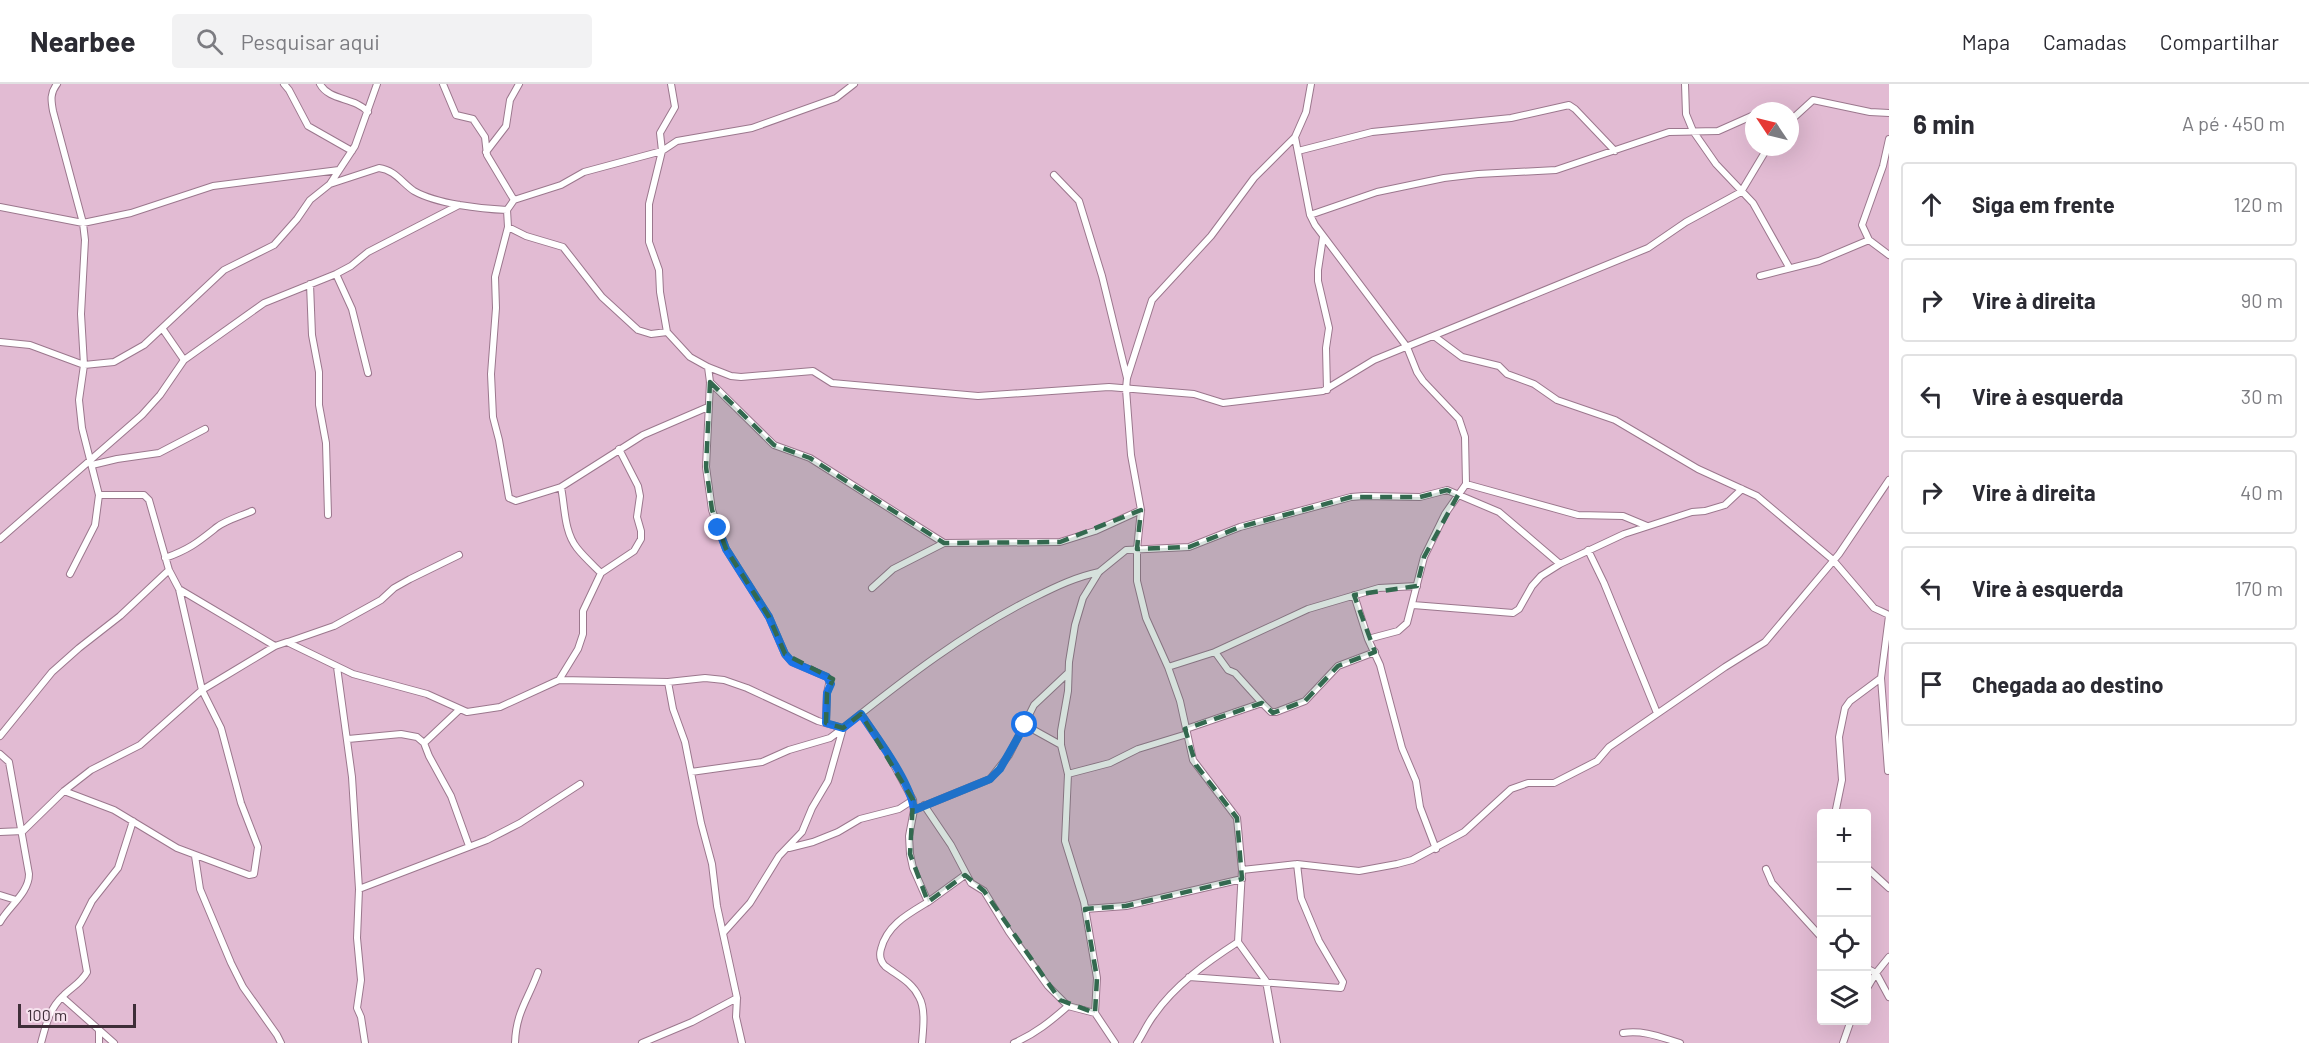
<!DOCTYPE html>
<html lang="pt">
<meta charset="utf-8">
<style>
body{margin:0;font-family:Barlow,sans-serif;background:#f2f2f3;color:#2b2b33}
.controls{position:absolute;right:18px;bottom:18px;display:grid;overflow:hidden;border-radius:6px;box-shadow:0 6px 24px #0002}
.controls button{width:54px;height:54px;display:grid;place-items:center;padding:0;border:0;border-bottom:2px solid #e1e1e2;background:#fff;color:#2b2b33;font:30px sans-serif}
.compass{position:absolute;left:1745px;top:18px;width:54px;height:54px;border-radius:50%;background:#fff;box-shadow:0 6px 24px #0002;rotate:305deg}
.scale{position:absolute;left:18px;bottom:15px;width:118px;box-sizing:border-box;padding-left:6px;border:3px solid #3e2e38;border-top:0;font-size:16px;line-height:21px;white-space:nowrap;color:#3e2e38;-webkit-text-stroke:4px #f6e2ee;paint-order:stroke}
.stop{position:absolute;width:18px;height:18px;margin:-14px;border:4px solid #1a73e8;border-radius:50%;background:#fff}
.stop.end{background:#1a73e8;border-color:#fff;box-shadow:0 2px 6px #0008}
.list{margin:0;padding:0;list-style:none}
h2{display:flex;justify-content:space-between;align-items:center;height:78px;margin:0;padding:0 24px;font-size:26px}
h2 small{font-size:20px;font-weight:400;color:#7c7c81}
.list li{display:grid;grid-template-columns:39px 1fr auto;gap:18px;align-items:center;box-sizing:border-box;height:84px;margin:0 12px 12px;padding:0 12px;border:2px solid #e1e1e2;border-radius:6px}
.list b{display:block;font-size:22px;white-space:nowrap}
.list em{font-size:20px;font-style:normal;color:#7c7c81}
.icon{flex:none;width:33px;height:33px;fill:none;stroke:currentColor;stroke-width:2;stroke-linecap:round;stroke-linejoin:round}
.map{position:relative;flex:none;width:1889px;height:959px;overflow:hidden}
header{display:flex;align-items:center;gap:36px;box-sizing:border-box;height:84px;padding:0 30px;background:#fff;border-bottom:2px solid #e1e1e2}
header strong{font-size:28px}
nav{display:flex;gap:33px;margin-inline-start:auto;font-size:21px}
.search{width:420px;height:54px;background:#f2f2f3;display:flex;align-items:center;gap:15px;box-sizing:border-box;padding:0 21px;border-radius:6px;color:#7c7c81;font-size:22px}
main{display:flex}
aside{flex:1;background:#fff}
.map>svg:first-child{display:block}
</style>
<header>
<strong>Nearbee</strong>
<div class="search"><svg class="icon" aria-label="search" viewBox="0 0 24 24"><circle cx="10" cy="10" r="6"/><path d="M15 15l6 6"/></svg>Pesquisar aqui</div>
<nav><a>Mapa</a><a>Camadas</a><a>Compartilhar</a></nav>
</header>
<main>
<div class="map">
<svg width="1889" height="959" viewBox="0 0 1889 959">
<rect width="100%" height="100%" fill="#e2bbd3"/>
<g fill="none" stroke-linecap="round" stroke-linejoin="round">
<defs>
<path id="street" d="M 57,0 C 50,9 51,16 53,27 L 83,139 L 85,156 L 81,230 L 84,281 L 79,316 L 82,344 L 99,411 L 144,411 L 149,416 L 169,486 L 179,505 L 202,606 L 221,644 L 241,719 L 258,763 L 254,790 L 249,791 L 177,764 L 114,726 L 64,707
M 284,0 L 289,6 L 308,42 L 352,67
M 320,0 C 329,17 355,13 368,28
M 443,0 L 456,31 L 473,35 L 485,53 L 487,71 L 514,116
M 671,0 L 675,23 L 660,49 L 662,67 L 649,120 L 649,158 L 659,186 L 660,208 L 667,248 L 690,273 L 708,283 L 731,292 L 741,293 L 813,287 L 832,299 L 978,312 L 1109,303 L 1194,310 L 1223,319 L 1323,307 L 1374,276 L 1648,164 L 1686,138 L 1741,108 L 1768,63
M 1685,0 L 1686,30 L 1693,47 L 1716,80 L 1753,119 L 1789,183
M 1763,27 L 1777,27
M 1790,37 L 1813,16 L 1870,28 L 1889,29
M 1295,53 L 1310,131 L 1315,141 L 1407,263 L 1417,288 L 1423,297 L 1459,335 L 1465,353 L 1466,400 L 1445,430 L 1424,473 L 1407,539 L 1398,547 L 1368,555 L 1380,581 L 1402,664 L 1416,697 L 1420,723 L 1436,765
M 1889,55 L 1883,82 L 1862,141 L 1869,156 L 1889,171
M 1298,67 L 1372,48 L 1511,34 L 1569,21 L 1575,25 L 1615,67
M 486,68 L 506,42 L 510,16 L 519,0
M 1054,91 L 1079,117 L 1102,192 L 1127,294
M 330,100 L 379,84 C 395,86 402,99 414,107 C 437,120 481,125 507,126
M 0,123 L 83,139 L 131,129 L 213,102 L 339,86
M 1310,131 L 1377,108 L 1444,94 L 1478,90 L 1556,86 L 1669,48 L 1718,47 L 1754,31
M 508,143 L 526,152 L 563,163 L 602,213 L 638,246 L 651,250 L 667,248
M 1323,153 L 1318,186 L 1318,197 L 1329,244 L 1326,264 L 1327,306
M 336,190 L 352,225 L 368,289
M 1760,192 L 1819,177 L 1869,156
M 310,200 L 312,251 L 319,288 L 319,321 L 326,359 L 328,431
M 162,244 L 184,276
M 1434,252 L 1462,273 L 1499,282 L 1507,290 L 1534,300 L 1557,316 L 1615,336 L 1698,385 L 1757,412 L 1833,476 L 1874,524 L 1889,531
M 0,258 L 30,261 L 84,281 L 114,278 L 144,261 L 224,186 L 274,161 L 297,135 L 310,116 L 330,100 L 355,62 L 377,0
M 708,283 L 710,298 L 706,383 L 712,426 L 726,465 L 769,533 L 785,570 L 792,578 L 827,593 L 830,596 L 827,609 L 826,639
M 710,298 L 774,361 L 810,374 L 944,459 L 1060,458 L 1095,447 L 1141,426
M 708,323 L 643,351 L 561,403 L 516,417 L 509,414 L 499,356 L 493,333 L 491,290 L 496,224 L 495,193 L 508,143 L 507,126 L 514,116 L 561,101 L 584,88 L 662,67 L 677,57 L 752,44 L 836,14 L 854,0
M 92,381 L 117,375 L 159,369 L 205,345
M 1466,400 L 1578,431 L 1623,432 L 1647,442
M 561,403 C 565,423 564,448 577,464 C 584,473 593,481 601,489
M 0,455 L 142,331 L 160,311 L 184,276 L 264,219 L 336,190 L 351,182 L 368,168 L 459,121
M 1588,466 L 1604,499 L 1657,629
M 165,474 C 190,465 198,458 217,443 C 226,436 241,432 252,427
M 70,490 L 95,441 L 99,411
M 872,504 L 893,485 L 944,459
M 179,505 L 275,562
M 1354,511 L 1368,555
M 1413,521 L 1513,529 L 1519,525 L 1532,502 L 1541,492 L 1560,480 L 1624,450 L 1692,428 L 1705,427 L 1725,421 L 1742,405
M 288,558 L 334,542 L 381,516 L 394,504 L 410,495 L 459,471
M 1215,568 L 1228,586 L 1235,589 L 1263,620
M 337,583 L 352,693 L 359,805 L 357,854 L 361,896 L 357,924 L 361,933 L 365,959
M 1168,583 L 1215,568 L 1308,525 L 1379,504 L 1417,502
M 1881,594 L 1888,687
M 559,596 L 578,565 L 583,550 L 583,527 L 601,489 L 634,467 L 641,455 L 641,447 L 637,433 L 640,412 L 638,402 L 619,365
M 668,598 L 673,625 L 685,658 L 701,739 L 712,780 L 717,822 L 737,914 L 736,933 L 742,959
M 861,630 L 888,670 L 913,716 L 914,726 L 909,752 L 910,770 L 913,784 L 928,818 C 908,830 887,841 881,865 C 879,872 880,877 885,882 C 898,892 912,898 919,913 C 926,925 923,946 922,959
M 1025,641 L 1061,661
M 1186,645 L 1259,620 L 1263,620 L 1271,628 L 1276,628 L 1305,617 L 1338,582 L 1375,568
M 0,652 L 52,588 L 79,564 L 120,532 L 169,486
M 348,655 L 401,650 L 417,653 L 424,659 L 429,672 L 451,712 L 469,762
M 424,659 L 459,626
M 0,670 L 9,678 L 29,790 C 29,809 9,822 0,838
M 691,688 L 762,678 L 789,666 L 830,654 L 842,645
M 1068,690 L 1110,679 L 1138,665 L 1187,650
M 924,721 L 951,761 L 971,799 L 984,807 L 1009,848 L 1048,902 L 1068,922
M 914,726 L 990,695 L 1009,671 L 1034,621 L 1068,589
M 1835,730 L 1842,696 L 1839,653 L 1845,624 L 1850,617 L 1881,594 L 1889,532
M 0,748 L 23,747 L 64,707 L 91,686 L 140,661 L 202,606 L 275,562 L 287,558 L 353,590 L 427,610 L 467,628 L 500,623 L 559,596 L 668,598 L 705,594 L 724,596 L 747,604 L 818,637 L 843,644 C 903,596 966,547 1035,513 C 1057,502 1076,493 1099,488
M 789,764 L 813,758 L 838,748 L 860,735 L 899,725 L 913,716
M 195,772 L 200,805 L 231,879 L 243,903 L 277,951 L 281,959
M 1866,783 L 1889,804
M 1766,785 L 1772,799 L 1822,854
M 1242,786 L 1297,780 L 1359,787 L 1397,780 L 1412,776 L 1464,748 L 1511,705 L 1528,699 L 1554,699 L 1597,677 L 1609,663 L 1725,583 L 1765,558 L 1839,470 L 1889,396
M 359,805 L 487,756 L 520,739 L 580,700
M 0,811 L 16,816
M 928,818 L 965,791
M 1085,825 L 1126,822 L 1242,795
M 723,849 L 750,819 L 779,772 L 802,748 L 812,724 L 828,697 L 843,644
M 1238,858 L 1266,897 L 1277,959
M 1866,884 L 1876,889 L 1889,913
M 1189,893 L 1341,904 L 1343,898 L 1319,857 L 1301,814 L 1297,780
M 1866,906 L 1876,889 L 1889,873
M 62,913 L 114,959
M 99,947 L 99,959
M 1623,949 C 1644,946 1660,953 1680,959
M 41,959 C 46,941 49,925 63,912 C 72,903 81,899 87,888 L 79,843 L 92,817 L 118,784 L 133,737
M 515,959 C 516,928 528,916 538,888
M 642,959 L 692,938 L 737,914
M 1014,959 C 1035,950 1051,937 1068,922 L 1095,929
M 1115,959 L 1095,929 L 1097,894 L 1084,818 L 1065,757 L 1068,690 L 1061,661 L 1061,647 L 1068,607 L 1069,578 L 1075,541 L 1083,514 L 1099,488 L 1126,466 L 1189,463 L 1240,443 L 1351,413 L 1364,412 L 1420,413 L 1447,406 L 1499,428 L 1560,480
M 1137,959 C 1143,950 1147,940 1154,931 C 1175,901 1207,878 1238,858 L 1242,786 L 1237,734 L 1193,676 L 1180,617 L 1168,583 L 1146,534 L 1137,497 L 1137,465 L 1141,426 L 1131,371 L 1126,305 L 1127,294 L 1152,216 L 1211,152 L 1254,94 L 1295,53 L 1306,28 L 1311,0
M 1843,959 L 1851,936"/>
</defs>
<!-- street casing -->
<use href="#street" stroke="#9b778d" stroke-width="8"/>
<!-- street -->
<use href="#street" stroke="#fff" stroke-width="6"/>
</g>
<g fill="none" stroke-linecap="round" stroke-linejoin="round">
<!-- route -->
<path stroke="#1a73e8" stroke-width="8" d="M 718,444 L 726,465 L 769,533 L 785,570 L 792,578 L 827,593 L 831,600 L 827,609 L 826,639 L 843,644 L 861,630 C 877,654 911,698 914,726 L 990,695 L 1000,685 L 1025,641"/>
</g>
<!-- marked area -->
<path fill="#33694f" fill-opacity="0.2" stroke="#33694f" stroke-width="4.5" stroke-dasharray="12 8" stroke-linejoin="round" d="M 710,298 L 774,361 L 810,374 L 944,459 L 1060,458 L 1141,426 L 1137,465 L 1189,463 L 1240,443 L 1351,413 L 1420,413 L 1447,406 L 1458,411 L 1424,473 L 1417,502 L 1354,511 L 1375,568 L 1338,582 L 1305,617 L 1273,629 L 1262,619 L 1185,645 L 1196,681 L 1237,734 L 1242,795 L 1126,822 L 1085,825 L 1097,894 L 1095,929 L 1060,916 L 984,807 L 965,791 L 928,818 L 910,770 L 913,716 L 861,630 L 843,644 L 826,639 L 827,609 L 833,595 L 785,570 L 769,533 L 726,465 L 712,426 L 706,383 Z"/>
</svg>
<div class="controls">
<button>+</button>
<button>−</button>
<button><svg class="icon" aria-label="locate" viewBox="0 0 24 24"><circle cx="12" cy="12" r="6"/><path d="M12 2v4M12 18v4M2 12h4M18 12h4"/></svg></button>
<button><svg class="icon" aria-label="layers" viewBox="0 0 24 24"><path d="M12 4l9 5-9 5-9-5zM3 14l9 5 9-5"/></svg></button>
</div>
<svg class="compass" viewBox="-18 -18 36 36"><path d="M0-13l5 13h-10z" fill="#e53935"/><path d="M0 13l5-13h-10z" fill="#7c7c81"/></svg>
<div class="scale">100 m</div>
<div class="stop" style="left:1025px;top:641px"></div>
<div class="stop end" style="left:718px;top:444px"></div>
</div>
<aside>
<h2>6 min<small>A pé · 450 m</small></h2>
<ul class="list">
<li><svg class="icon" aria-label="ahead" viewBox="0 0 24 24"><path d="M12 20V5M6 11l6-6 6 6"/></svg><div><b>Siga em frente</b></div><em>120 m</em></li>
<li><svg class="icon" aria-label="right" viewBox="0 0 24 24"><path d="M7 20v-9h11M14 6l5 5-5 5"/></svg><div><b>Vire à direita</b></div><em>90 m</em></li>
<li><svg class="icon" aria-label="left" viewBox="0 0 24 24"><path d="M17 20v-9H6M10 6l-5 5 5 5"/></svg><div><b>Vire à esquerda</b></div><em>30 m</em></li>
<li><svg class="icon" aria-label="right" viewBox="0 0 24 24"><path d="M7 20v-9h11M14 6l5 5-5 5"/></svg><div><b>Vire à direita</b></div><em>40 m</em></li>
<li><svg class="icon" aria-label="left" viewBox="0 0 24 24"><path d="M17 20v-9H6M10 6l-5 5 5 5"/></svg><div><b>Vire à esquerda</b></div><em>170 m</em></li>
<li><svg class="icon" aria-label="arrive" viewBox="0 0 24 24"><path d="M6 21V4h12l-3 4 3 4H6"/></svg><div><b>Chegada ao destino</b></div></li>
</ul>
</aside>
</main>
